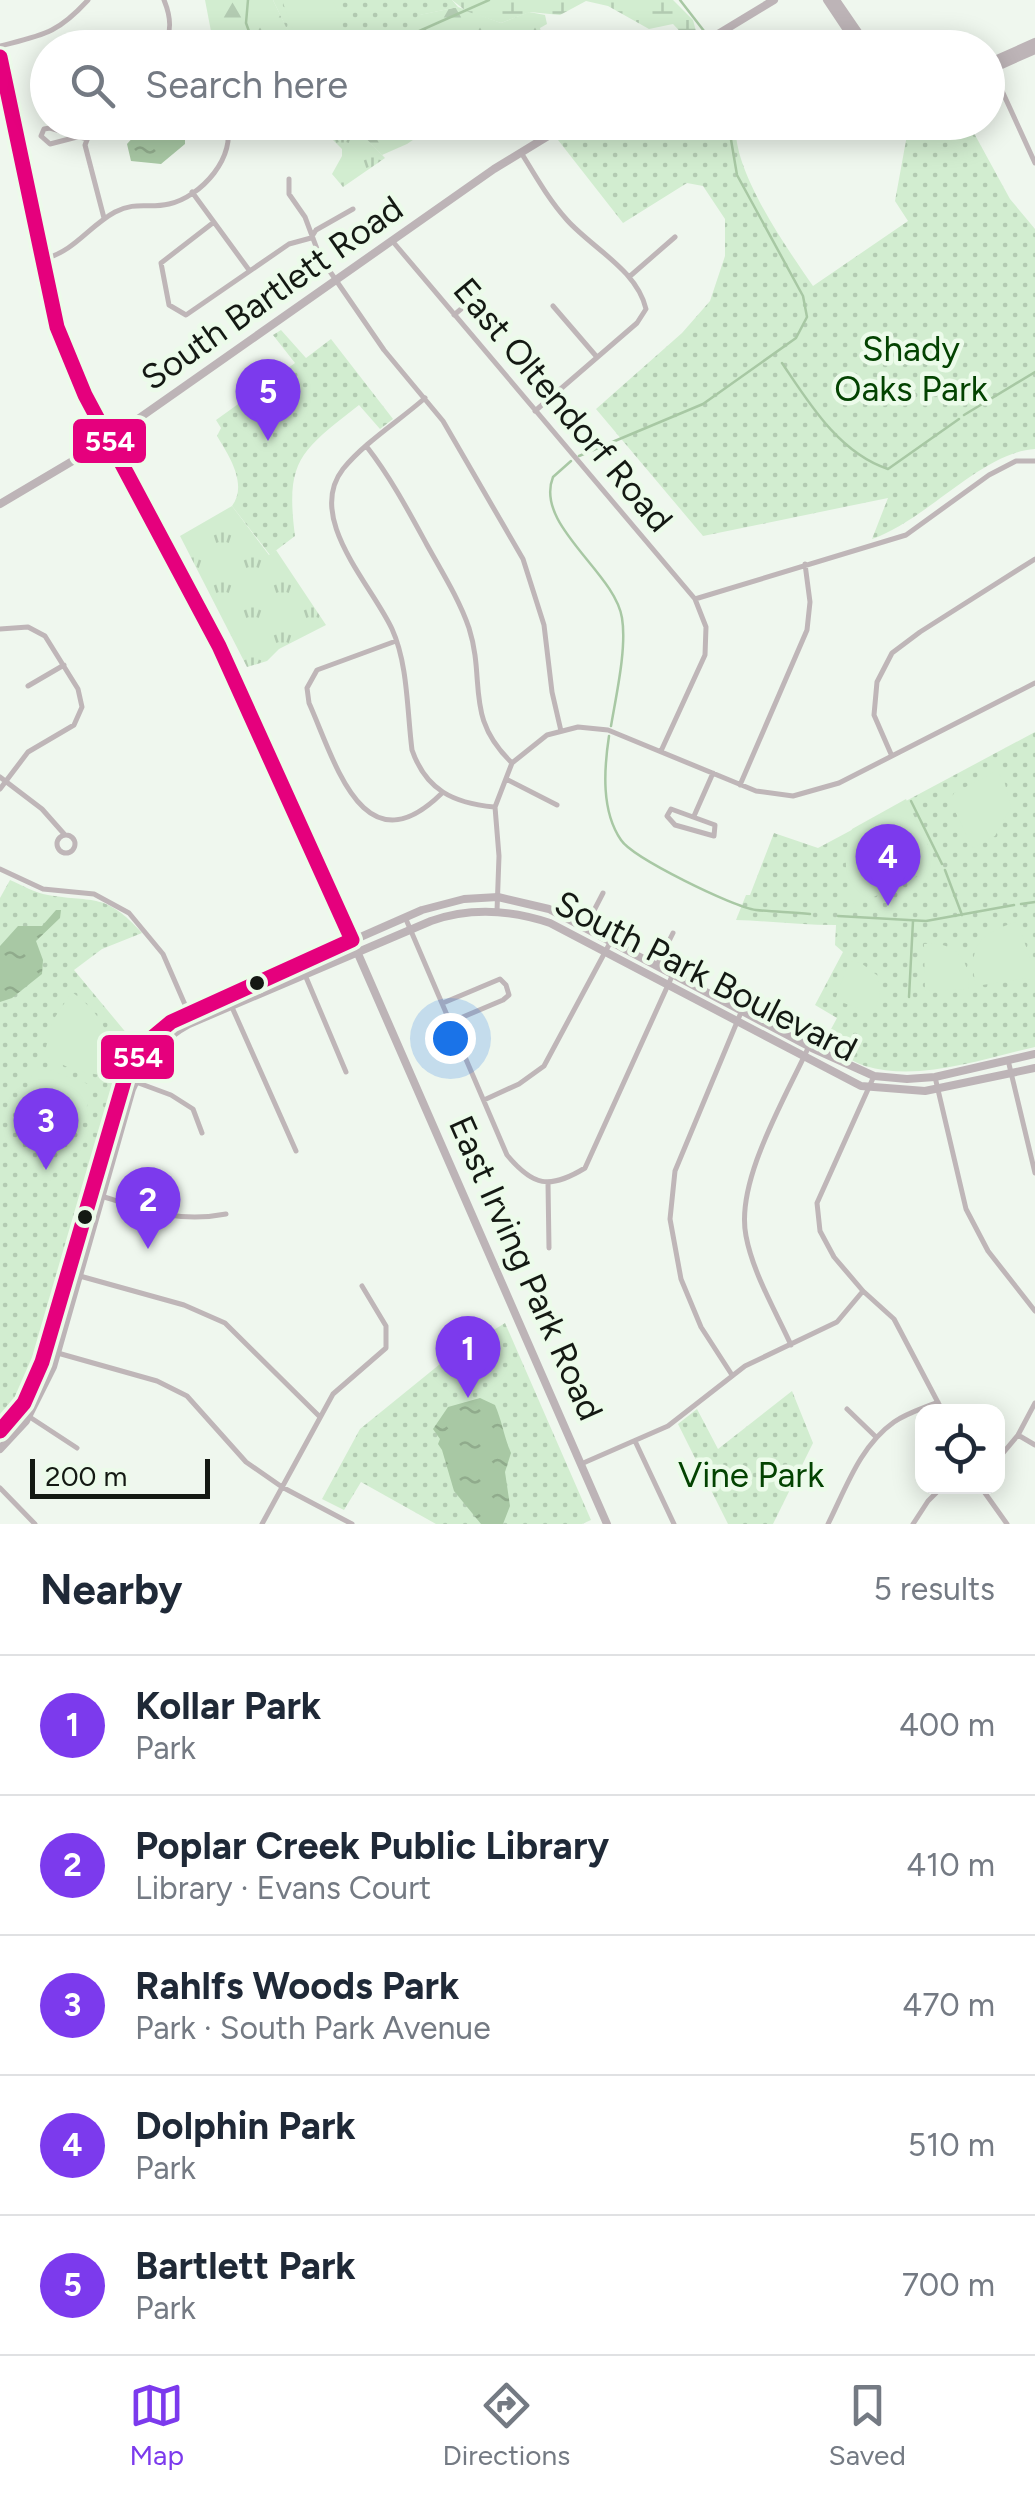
<!DOCTYPE html>
<meta charset="utf-8">
<style>
body{margin:0;font-family:Figtree,sans-serif;background:#f2f2f3;color:#1f2937}
.controls{position:absolute;right:30px;bottom:30px;display:grid;overflow:hidden;border-radius:20px;box-shadow:0 5px 25px #0003}
.controls button{width:90px;height:90px;display:grid;place-items:center;padding:0;border:0;border-bottom:2px solid #e0e1e3;background:#fff;color:#1f2937;font:50px sans-serif}
.scale{position:absolute;left:30px;bottom:25px;width:180px;box-sizing:border-box;padding-left:10px;border:5px solid #141913;border-top:0;font-size:28px;line-height:35px;white-space:nowrap;color:#141913;-webkit-text-stroke:8px #ecfbea;paint-order:stroke}
.you{position:absolute;left:450px;top:1038px;width:35px;height:35px;margin:-25px;border:8px solid #fff;border-radius:50%;background:#1a73e8;box-shadow:0 0 0 15px #1a73e833}
.badge{display:grid;place-items:center;width:65px;height:65px;border-radius:50%;background:#7c3aed;color:#fff;font-size:32px;font-weight:700}
.pin{position:absolute;translate:-50% -82px;filter:drop-shadow(0 2px 5px #0008)}
.pin::after{content:'';position:absolute;top:52px;width:35px;height:30px;background:inherit;clip-path:polygon(0 0,100% 0,50% 100%)}
.list{margin:0;padding:0;list-style:none}
h2{display:flex;justify-content:space-between;align-items:center;height:130px;margin:0;padding:0 40px;font-size:42px}
h2 small{font-size:32px;font-weight:400;color:#747a83}
.list li{display:grid;grid-template-columns:65px 1fr auto;gap:30px;align-items:center;box-sizing:border-box;height:140px;padding:0 40px;border-top:2px solid #e0e1e3}
.list b{display:block;font-size:38px;white-space:nowrap}
.list p{margin:0;font-size:32px;white-space:nowrap;color:#747a83}
.list em{font-size:32px;font-style:normal;color:#747a83}
.icon{flex:none;width:55px;height:55px;fill:none;stroke:currentColor;stroke-width:2;stroke-linecap:round;stroke-linejoin:round}
.map{position:relative;flex:none;width:1035px;height:1524px;overflow:hidden}
.search{position:absolute;background:#fff;box-shadow:0 5px 25px #0003;left:30px;right:30px;top:30px;height:110px;display:flex;align-items:center;gap:25px;box-sizing:border-box;padding:0 35px;border-radius:55px;color:#747a83;font-size:38px}
.sheet{height:830px;background:#fff}
nav{display:flex;justify-content:space-around;align-items:center;box-sizing:border-box;height:140px;border-top:2px solid #e0e1e3;background:#fff;font-size:28px;color:#747a83}
nav a{display:grid;justify-items:center;gap:5px}
nav .on{color:#7c3aed}
.map>svg:first-child{display:block}
</style>
<div class="map">
<svg width="1035" height="1524" viewBox="0 0 1035 1524">
<defs>
<pattern id="grass-tufts" width="24" height="20" patternUnits="userSpaceOnUse" patternTransform="scale(2.5)"><rect width="24" height="20" fill="#d2edd0"/><path d="M3 7l-1-3M5 7V3M7 7l1-3M15 17l-1-3M17 17v-4M19 17l1-3" fill="none" stroke="#b3cbb2"/></pattern>
<pattern id="forest-firs" width="22" height="20" patternUnits="userSpaceOnUse" patternTransform="scale(2.5)"><rect width="22" height="20" fill="#d2edd0"/><path d="M5 1l3.5 6h-7zM16 11l3.5 6h-7z" fill="#b3cbb2"/></pattern>
<pattern id="wetland-marsh" width="20" height="14" patternUnits="userSpaceOnUse" patternTransform="scale(2.5)"><rect width="20" height="14" fill="#d2edd0"/><path d="M1 5h8M5 5V1M11 12h8M15 12V8" fill="none" stroke="#b3cbb2"/></pattern>
<pattern id="park-dots" width="8" height="8" patternUnits="userSpaceOnUse" patternTransform="scale(2.5)"><rect width="8" height="8" fill="#d2edd0"/><path d="M2 2h.1M6 6h.1" fill="none" stroke="#b3cbb2" stroke-width="1.8" stroke-linecap="round"/></pattern>
<pattern id="water-ripples" width="26" height="14" patternUnits="userSpaceOnUse" patternTransform="scale(2.5)"><rect width="26" height="14" fill="#a8c8a4"/><path d="M2 4q2-2 4 0t4 0M15 11q2-2 4 0t4 0" fill="none" stroke="#90ab8c"/></pattern>
</defs>
<rect width="100%" height="100%" fill="#eff7ee"/>
<!-- grass -->
<path fill="url(#grass-tufts)" d="M 316,123 L 351,123 L 385,158 L 343,187 L 332,174 L 342,156 L 342,149 Z
M 232,506 L 269,555 L 276,550 L 326,625 L 279,649 L 267,661 L 247,667 L 180,536 Z"/>
<!-- forest -->
<path fill="url(#forest-firs)" d="M 205,0 L 273,0 L 296,47 L 214,47 Z
M 458,7 L 501,23 L 529,12 L 545,15 L 547,24 L 540,28 L 541,32 L 548,32 L 574,47 L 355,48 C 375,30 404,35 419,15 Z
M 351,123 L 438,123 L 407,144 L 382,155 Z"/>
<!-- wetland -->
<path fill="url(#wetland-marsh)" d="M 452,0 L 673,0 L 693,20 L 697,35 L 689,41 L 673,24 L 649,29 L 608,6 L 586,1 L 560,15 L 530,12 L 501,23 L 466,11 Z"/>
<!-- park -->
<path fill="url(#park-dots)" d="M 273,0 L 452,0 L 458,7 L 420,15 L 411,27 L 371,36 L 355,47 L 296,48 Z
M 587,123 L 736,123 C 731,169 786,247 813,286 L 908,221 L 895,201 L 909,124 L 969,124 L 1010,199 L 1035,229 L 1035,449 C 982,452 927,520 872,539 L 888,498 L 703,536 L 596,409 L 682,333 L 710,301 L 725,256 L 725,219 L 703,186 L 687,183 L 623,223 L 558,140 Z
M 281,330 L 306,358 L 331,339 L 393,419 L 380,429 L 359,405 C 301,451 285,459 295,536 L 270,555 L 232,506 C 248,484 229,456 217,436 L 221,428 L 216,420 L 295,363 L 273,335 Z
M 1035,732 L 1035,1047 C 981,1059 920,1082 865,1066 C 851,1061 837,1051 823,1044 L 837,1018 L 815,1005 L 843,952 L 835,945 L 836,925 C 802,925 770,921 736,920 L 746,895 L 750,895 L 774,833 L 818,848 Z
M 10,880 C 22,885 35,893 48,895 C 95,903 105,892 142,933 L 102,949 L 74,970 L 128,1035 L 138,1043 L 127,1058 L 113,1099 L 36,1366 L 20,1398 L 0,1426 L 0,898 Z
M 505,1323 L 591,1520 L 582,1524 L 436,1524 L 361,1482 L 344,1510 L 322,1499 L 360,1429 L 445,1360 Z
M 792,1391 L 813,1443 L 773,1524 L 728,1524 L 678,1424 L 697,1409 L 718,1449 Z"/>
<!-- garden -->
<path fill="#d2edd0" d="M 282,0 L 333,0 L 347,38 L 319,47 L 299,47 Z
M 996,771 L 1004,780 L 1011,807 L 995,836 L 973,848 L 950,801 L 954,793 Z
M 906,799 L 934,858 L 932,869 L 855,906 C 844,878 843,858 852,829 Z
M 1017,922 L 1035,971 L 1035,984 L 1027,978 L 976,986 C 967,947 980,932 1017,922 Z
M 924,944 C 956,941 971,959 968,989 L 925,991 Z
M 849,961 L 861,963 L 878,976 L 880,997 L 873,1013 L 835,1000 Z
M 72,992 C 100,1012 119,1040 105,1076 L 73,1070 L 44,1055 L 53,1020 Z
M 40,1066 L 88,1084 L 91,1095 L 78,1132 L 40,1132 L 15,1123 L 33,1072 Z"/>
<!-- water -->
<path fill="url(#water-ripples)" d="M 146,123 L 178,123 L 185,133 L 185,144 L 161,164 L 131,161 L 127,144 Z
M 56,910 L 61,910 L 60,918 L 36,941 L 43,960 L 42,974 L 12,998 L 0,1002 L 0,946 L 18,926 L 42,926 Z
M 480,1398 L 495,1405 C 502,1421 504,1437 511,1453 L 505,1472 L 510,1506 L 503,1524 L 481,1524 L 454,1491 L 442,1450 L 438,1444 L 440,1439 L 433,1429 L 448,1407 Z"/>
<g fill="none" stroke-linecap="round" stroke-linejoin="round">
<!-- stream -->
<path stroke="#a8c8a4" stroke-width="2.5" d="M 248,0 L 246,23 L 255,48
M 680,0 L 704,31
M 714,46 L 715,48
M 381,48 L 489,0
M 782,363 C 809,403 839,453 888,469 L 959,419
M 964,415 L 1035,372
M 579,456 L 703,404 L 796,338 L 807,317 L 803,296 L 737,175 L 728,122
M 571,461 L 553,477 C 534,525 615,572 622,618 C 627,648 616,696 611,726
M 609,736 C 604,769 601,811 621,840 C 633,858 733,907 756,910 C 774,912 792,912 810,914
M 911,801 L 942,864
M 945,870 L 962,915
M 1021,904 L 1035,902
M 838,916 L 926,921 L 1014,905
M 909,997 L 913,921"/>
<!-- street -->
<path stroke="#bfb6b8" stroke-width="5" d="M 0,46 C 43,35 57,34 88,0
M 162,48 C 173,33 171,17 164,0
M 992,69 L 1035,163
M 94,122 L 85,145 L 104,218
M 77,137 L 50,144 L 41,136 L 44,129 L 50,128 L 87,139
M 522,154 C 536,177 549,200 567,220 C 592,248 637,270 646,309 L 637,323 L 535,411
M 289,179 L 289,194 L 305,217 L 320,257 L 384,350 L 443,421 L 523,559 L 544,625 L 552,692 L 561,731
M 192,192 L 249,270
M 214,222 L 161,263 L 169,305 L 186,315 L 289,244 L 311,238 L 316,230 L 353,209
M 394,243 L 695,599 L 706,627 L 705,655 L 661,751
M 44,259 C 75,251 89,226 115,212 C 136,201 148,209 169,204 C 201,197 238,156 226,122
M 629,277 L 675,237
M 553,306 L 596,356
M 454,315 L 474,298 L 479,287
M 425,398 C 399,421 365,442 343,469 C 305,518 372,585 392,629 C 408,664 407,711 412,750 C 426,790 453,803 494,807
M 367,447 C 391,478 409,512 427,545 C 442,572 459,599 469,628 C 486,682 464,717 512,763
M 695,599 L 906,535 L 989,475 L 1016,461 L 1035,461
M 0,629 L 28,627 L 45,636 L 78,689 L 82,707 L 74,725 L 28,752 L 0,789
M 396,641 L 317,670 L 307,688 L 309,703 C 335,761 363,870 441,794
M 28,686 L 64,665
M 891,754 L 874,715 L 877,682 L 892,653 L 920,632 L 1035,559
M 0,777 L 42,809 L 65,835
M 506,779 L 557,805
M 740,785 L 807,630 L 810,602 L 805,564
M 671,809 L 715,825 L 714,836 L 675,825 L 667,816 Z
M 694,816 L 713,773
M57 844a9 9 0 1 1 18 0a9 9 0 1 1-18 0Z
M 0,869 L 43,889 L 94,894 L 129,913 L 163,954 L 193,1023
M 497,911 L 499,856 L 495,807 L 512,763 L 547,735 L 578,727 L 608,730 L 756,791 L 793,796 L 839,783 L 1035,683
M 405,917 L 507,1155 C 533,1186 549,1190 585,1168 L 673,974
M 586,926 L 603,893
M 300,963 L 346,1072
M 657,965 L 673,933
M 227,996 L 296,1151
M 443,1003 L 500,979 L 506,985 L 509,995 L 503,1000 L 451,1022
M 1008,1060 L 1035,1173
M 874,1076 L 817,1203 L 820,1231 L 834,1257 L 863,1291 L 894,1319 L 943,1412
M 935,1077 L 966,1209 L 988,1251 L 1035,1311
M 125,1078 L 171,1095 L 193,1109 L 202,1133
M 484,1100 L 519,1084 L 544,1066 L 611,941
M 548,1183 L 549,1248
M 92,1193 C 140,1208 175,1224 226,1214
M 69,1273 L 184,1305 L 225,1323 L 319,1416
M 791,1345 C 775,1310 753,1273 746,1236 C 735,1181 786,1097 809,1046
M 47,1350 L 157,1381 L 187,1396 L 246,1462 L 282,1487 L 352,1524
M 732,1375 L 701,1327 L 681,1279 L 670,1219 L 675,1171 L 742,1010
M 847,1409 L 876,1437
M 19,1410 L 77,1448
M 1018,1435 L 1035,1445
M 635,1441 L 674,1524
M 998,1459 L 1018,1435 L 1035,1403
M 581,1464 L 668,1426 L 745,1366 L 837,1322 L 863,1291
M 980,1486 L 1007,1524
M 0,1488 L 35,1524
M 262,1524 L 333,1394 L 386,1348 L 386,1326 L 362,1286
M 828,1524 C 846,1488 860,1446 894,1422 C 907,1413 924,1408 938,1402
M 913,1524 L 928,1501 L 943,1486"/>
<!-- secondary -->
<path stroke="#bdb4b7" stroke-width="8" d="M 827,0 L 859,48
M 836,0 L 869,48
M 695,48 L 774,0
M 0,57 L 57,327 L 85,395 L 219,646 L 352,940 L 607,1524
M 988,63 L 1035,42
M 988,71 L 1035,50
M 0,504 L 108,440 L 494,169 L 571,122
M 0,1431 L 24,1403 L 42,1362 L 125,1078 L 144,1044 L 176,1018 L 422,910 L 464,899 L 498,897 L 549,909 L 812,1048 L 874,1076 L 907,1079 L 935,1077 L 1035,1054
M 0,1449 L 26,1421 L 53,1367 L 132,1089 C 145,1060 161,1039 189,1024 L 431,921 C 471,907 511,910 550,923 L 861,1086 L 925,1091 L 1035,1068"/>
<defs>
<path id="bus-1" d="M 0,57 L 57,327 L 85,395 L 219,646 L 352,940 L 171,1022 L 147,1042 L 125,1078 L 42,1362 L 24,1403 L 0,1431"/>
</defs>
<!-- bus-1 casing -->
<use href="#bus-1" stroke="#ecfbea" stroke-width="22"/>
<!-- bus-1 -->
<use href="#bus-1" stroke="#e5007d" stroke-width="15"/>
</g>
<!-- markers -->
<g fill="#141913" stroke="#ecfbea" stroke-width="4">
<circle cx="257" cy="983" r="9"/>
<circle cx="85" cy="1217" r="9"/>
</g>
<g text-anchor="middle" stroke-width="9" stroke-linejoin="round" paint-order="stroke">
<!-- street labels -->
<g font-size="35" fill="#141913" stroke="#ecfbea">
<text transform="translate(272 293) rotate(-35)" y="12">South Bartlett Road</text>
<text transform="translate(563 405) rotate(50)" y="12">East Oltendorf Road</text>
<text transform="translate(706 976) rotate(27)" y="12">South Park Boulevard</text>
<text transform="translate(526 1268) rotate(66)" y="12">East Irving Park Road</text>
</g>
<!-- park labels -->
<g font-size="35" fill="#034301" stroke="#ecfbea">
<text x="911" y="361">Shady<tspan x="911" dy="40">Oaks Park</tspan></text>
<text x="751" y="1487">Vine Park</text>
</g>
</g>
<g stroke="#ecfbea" stroke-width="4">
<rect x="71" y="417" width="77" height="48" rx="10" fill="#e5007d"/>
<rect x="99" y="1033" width="77" height="48" rx="10" fill="#e5007d"/>
</g>
<g font-size="28" text-anchor="middle" font-weight="bold" fill="#fff">
<text x="110" y="451">554</text>
<text x="138" y="1067">554</text>
</g>
</svg>
<div class="controls">
<button><svg class="icon" aria-label="locate" viewBox="0 0 24 24"><circle cx="12" cy="12" r="6"/><path d="M12 2v4M12 18v4M2 12h4M18 12h4"/></svg></button>
</div>
<div class="scale">200 m</div>
<div class="you"></div>
<div class="pin badge" style="left:468px;top:1398px">1</div>
<div class="pin badge" style="left:148px;top:1249px">2</div>
<div class="pin badge" style="left:46px;top:1170px">3</div>
<div class="pin badge" style="left:888px;top:906px">4</div>
<div class="pin badge" style="left:268px;top:441px">5</div>
<div class="search"><svg class="icon" aria-label="search" viewBox="0 0 24 24"><circle cx="10" cy="10" r="6"/><path d="M15 15l6 6"/></svg>Search here</div>
</div>
<section class="sheet">
<h2>Nearby<small>5 results</small></h2>
<ul class="list">
<li><span class="badge">1</span><div><b>Kollar Park</b><p>Park</p></div><em>400 m</em></li>
<li><span class="badge">2</span><div><b>Poplar Creek Public Library</b><p>Library · Evans Court</p></div><em>410 m</em></li>
<li><span class="badge">3</span><div><b>Rahlfs Woods Park</b><p>Park · South Park Avenue</p></div><em>470 m</em></li>
<li><span class="badge">4</span><div><b>Dolphin Park</b><p>Park</p></div><em>510 m</em></li>
<li><span class="badge">5</span><div><b>Bartlett Park</b><p>Park</p></div><em>700 m</em></li>
</ul>
</section>
<nav>
<a class="on"><svg class="icon" aria-label="map" viewBox="0 0 24 24"><path d="M3 6l6-2 6 2 6-2v14l-6 2-6-2-6 2zM9 4v14M15 6v14"/></svg>Map</a>
<a><svg class="icon" aria-label="directions" viewBox="0 0 24 24"><path d="M12 3l9 9-9 9-9-9zM9 14v-3h6M13 9l2 2-2 2"/></svg>Directions</a>
<a><svg class="icon" aria-label="saved" viewBox="0 0 24 24"><path d="M7 4h10v16l-5-4-5 4z"/></svg>Saved</a>
</nav>
